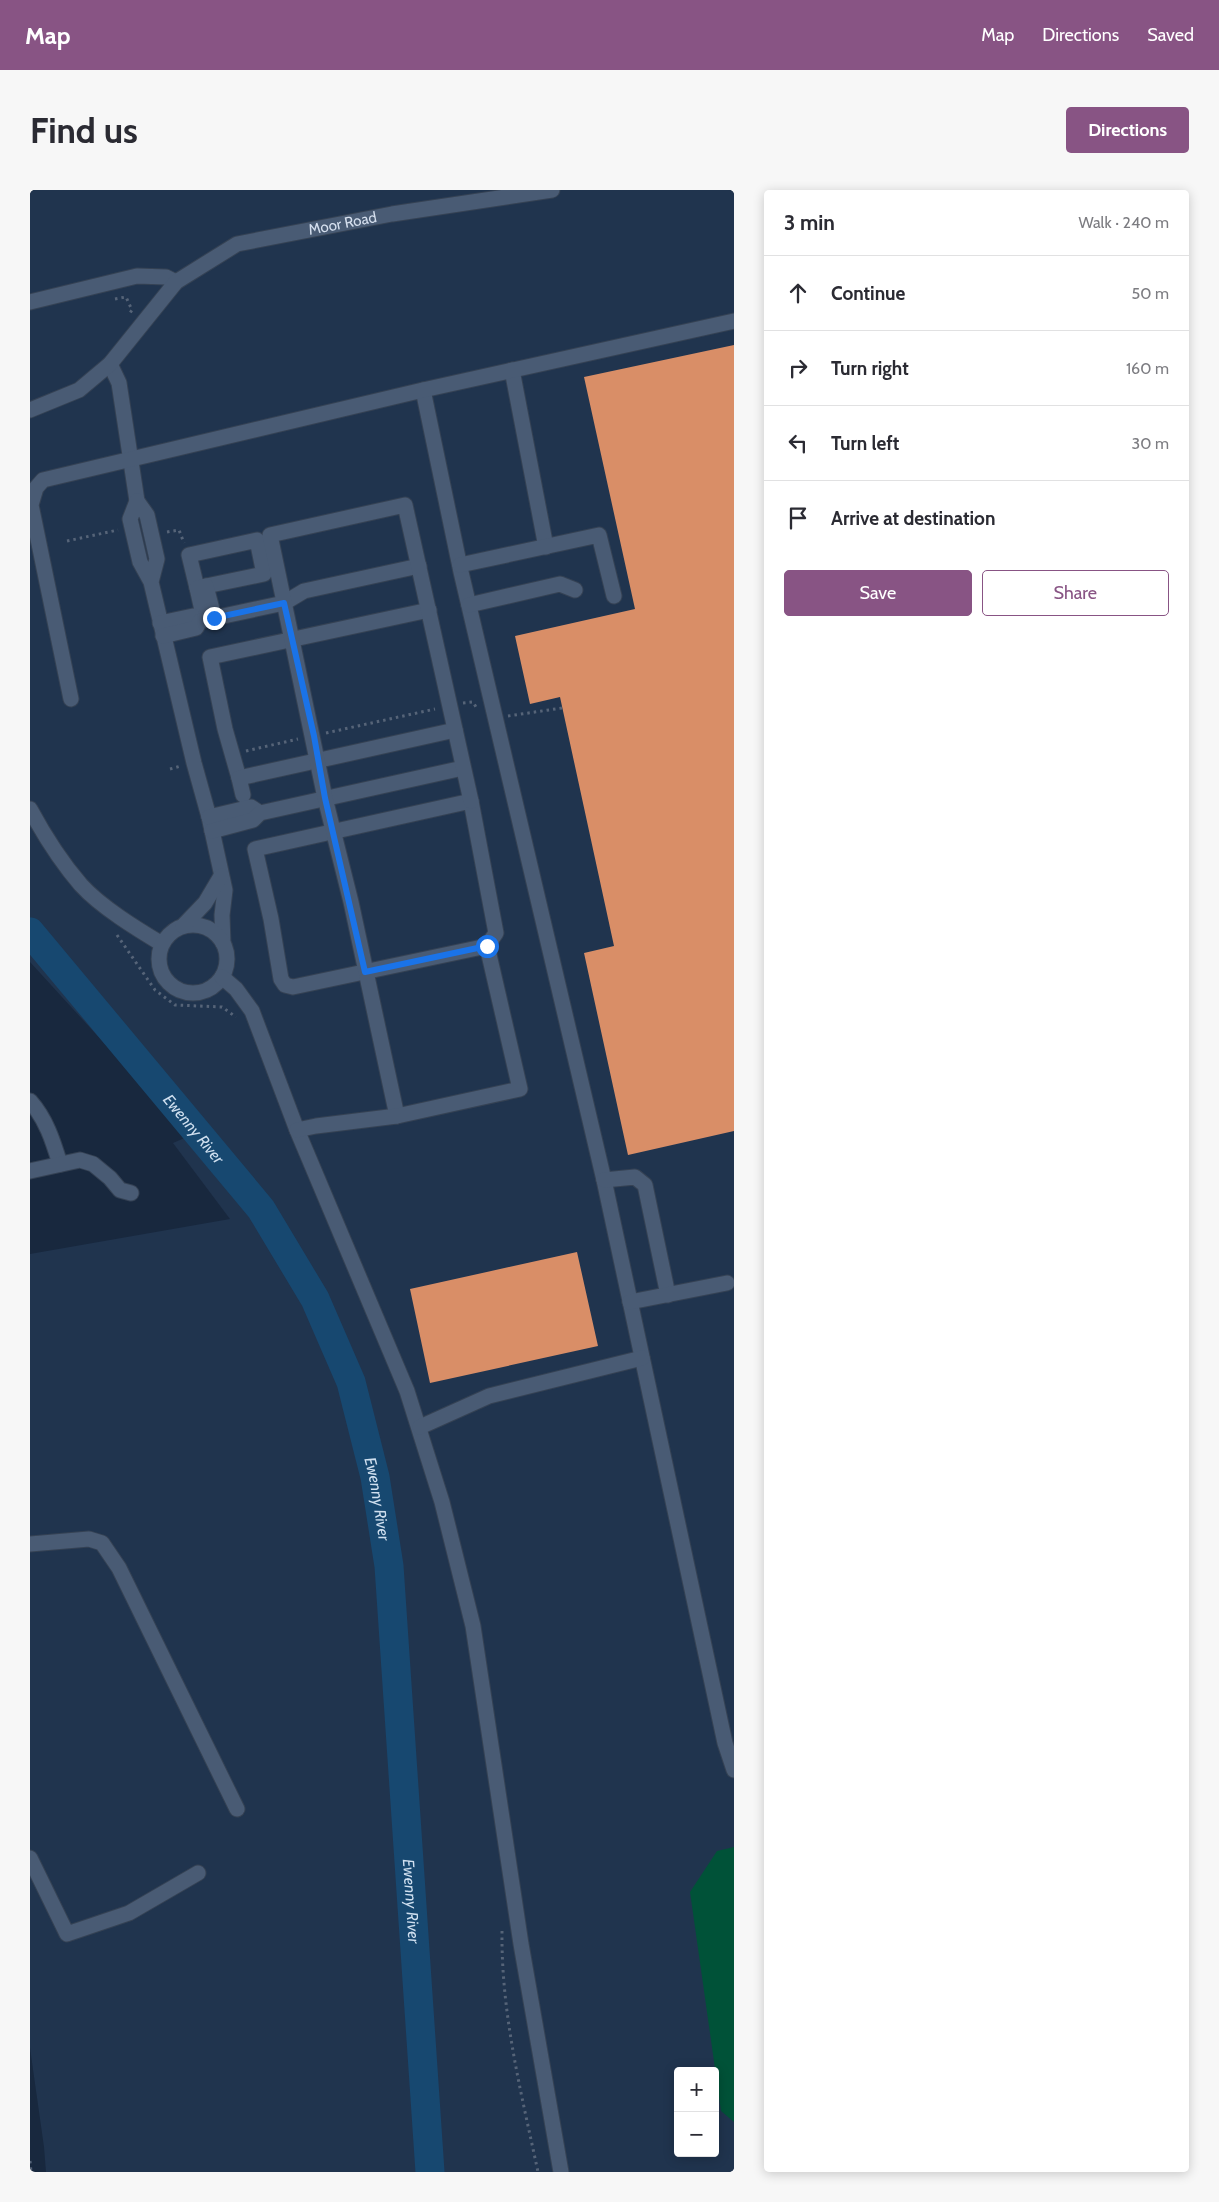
<!DOCTYPE html>
<meta charset="utf-8">
<style>
body{margin:0;font-family:Cabin,sans-serif;background:#f7f7f7;color:#2b2b33}
.controls{position:absolute;right:15px;bottom:15px;display:grid;overflow:hidden;border-radius:5px;box-shadow:0 2px 12px #0003}
.controls button{width:45px;height:45px;display:grid;place-items:center;padding:0;border:0;border-bottom:1px solid #e1e1e2;background:#fff;color:#2b2b33;font:25px sans-serif}
.stop{position:absolute;width:15px;height:15px;margin:-11px;border:4px solid #1a73e8;border-radius:50%;background:#fff}
.stop.end{background:#1a73e8;border-color:#fff;box-shadow:0 1px 5px #0008}
.list{margin:0;padding:0;list-style:none}
h2{display:flex;justify-content:space-between;align-items:center;height:65px;margin:0;padding:0 20px;font-size:21px}
h2 small{font-size:16px;font-weight:400;color:#7c7c81}
.list li{display:grid;grid-template-columns:32px 1fr auto;gap:15px;align-items:center;box-sizing:border-box;height:75px;padding:0 20px;border-top:1px solid #e1e1e2}
.list b{display:block;font-size:19px;white-space:nowrap}
.list em{font-size:16px;font-style:normal;color:#7c7c81}
.actions{display:flex;gap:10px;padding:15px 20px}
.actions a{flex:1;padding:11px 0;border:1px solid #885484;border-radius:5px;text-align:center;font-size:18px;color:#885484}
.actions .main{background:#885484;color:#fff}
.icon{flex:none;width:28px;height:28px;fill:none;stroke:currentColor;stroke-width:2;stroke-linecap:round;stroke-linejoin:round}
.map{position:relative;flex:none;width:704px;height:1982px;overflow:hidden;border-radius:5px}
header{display:flex;align-items:center;gap:30px;box-sizing:border-box;height:70px;padding:0 25px;background:#885484;color:#fff}
header strong{font-size:24px}
nav{display:flex;gap:28px;margin-inline-start:auto;font-size:18px}
.intro{display:flex;align-items:center;justify-content:space-between;box-sizing:border-box;height:120px;padding:0 30px}
h1{margin:0;font-size:35px}
.button{padding:12px 22px;border-radius:5px;background:#885484;color:#fff;font-size:18px;font-weight:700}
main{display:flex;gap:30px;padding:0 30px}
aside{flex:1;background:#fff;border-radius:5px;box-shadow:0 2px 12px #0003}
.map>svg:first-child{display:block}
</style>
<header>
<strong>Map</strong>
<nav><a>Map</a><a>Directions</a><a>Saved</a></nav>
</header>
<div class="intro"><h1>Find us</h1><a class="button">Directions</a></div>
<main>
<div class="map">
<svg width="704" height="1982" viewBox="0 0 704 1982">
<rect width="100%" height="100%" fill="#18283e"/>
<!-- built -->
<path fill="#20344e" fill-rule="evenodd" d="M 0,0 L 704,0 L 704,1982 L 16,1982 L 14,1957 L 0,1858 L 0,1064 L 200,1029 L 143,953 L 159,946 L 0,772 ZM 648,1881 L 685,1881 L 685,1963 L 648,1963 Z"/>
<!-- green -->
<path fill="#005238" d="M 704,1657 L 704,1932 L 691,1921 L 660,1702 L 687,1661 Z"/>
<g fill="none" stroke-linecap="round" stroke-linejoin="round">
<!-- river -->
<path stroke="#174870" stroke-width="29" id="s1" d="M 0,742 L 231,1019 L 285,1109 L 321,1192 L 345,1287 L 359,1376 L 400,1982"/>
</g>
<!-- building -->
<path fill="#d98e67" d="M 704,155 L 704,941 L 598,965 L 554,763 L 584,756 L 530,507 L 500,514 L 485,446 L 605,419 L 554,187 Z
M 547,1062 L 568,1156 L 400,1193 L 380,1099 Z"/>
<g fill="none" stroke-linecap="round" stroke-linejoin="round">
<defs>
<g id="minor">
<path d="M 0,112 L 107,86 L 136,87 L 146,92"/>
<path d="M 80,174 L 89,193 L 107,311"/>
<path d="M 482,180 L 516,357"/>
<path d="M 393,200 L 431,382 L 574,990 L 695,1553 L 704,1580"/>
<path id="s2" d="M 0,220 L 49,200 L 80,174 L 146,92 L 207,54 L 362,24 L 522,0"/>
<path d="M 430,375 L 569,345 L 584,406"/>
<path d="M 121,392 L 127,369 L 117,325 L 107,311 L 100,329 L 110,372 L 121,392 L 164,573 L 179,627 L 195,700 L 192,725 L 193,753"/>
<path d="M 167,398 L 159,365 L 227,350 L 234,384 L 176,396"/>
<path d="M 439,415 L 530,394 L 545,400"/>
<path d="M 174,429 L 167,398 L 176,396 L 184,427"/>
<path d="M 130,433 L 163,426 L 170,431"/>
<path d="M 133,446 L 166,438 L 170,431 L 254,413 L 274,401 L 389,376"/>
<path d="M 41,509 L 1,315 L 6,298 L 13,290 L 393,200 L 704,131"/>
<path d="M 209,588 L 195,539 L 180,467 L 399,420"/>
<path d="M 213,605 L 209,588 L 425,540"/>
<path d="M 441,611 L 466,743 L 457,756 L 263,797 L 255,795 L 251,789 L 241,729 L 225,659 Z"/>
<path d="M 0,619 C 14,645 32,673 51,695 C 71,717 107,739 132,754"/>
<path d="M 179,627 L 221,617 L 230,623"/>
<path d="M 182,641 L 223,630 L 230,623 L 433,578"/>
<circle cx="163" cy="769" r="34"/>
<path d="M 153,736 L 175,713 L 191,686"/>
<path d="M 192,787 L 206,799 L 222,821 L 267,940 L 377,1201 L 412,1312 L 443,1436 L 491,1754 L 531,1982"/>
<path d="M 0,911 C 16,929 23,951 30,974"/>
<path d="M 367,926 L 321,712 L 295,608 L 240,345 L 375,315 L 441,611"/>
<path d="M 267,940 L 286,936 L 367,926 L 490,899 L 457,756"/>
<path d="M 0,981 L 50,970 L 63,974 L 80,988 L 90,1000 L 101,1003"/>
<path d="M 574,990 L 605,987 L 615,995 L 638,1105"/>
<path d="M 600,1112 L 697,1093"/>
<path d="M 390,1237 L 459,1206 L 612,1168"/>
<path d="M 0,1354 L 59,1349 L 72,1353 L 89,1378 L 207,1619"/>
<path d="M 0,1668 L 37,1744 L 99,1723 L 168,1683"/>
</g>
</defs>
<!-- minor casing -->
<use href="#minor" stroke="#354254" stroke-width="17"/>
<!-- path -->
<path stroke="#566478" stroke-width="3" stroke-dasharray="2.5 4" stroke-linecap="butt" d="M 85,109 L 96,107 L 102,120 L 100,123
M 137,342 L 149,340 L 154,353
M 37,351 L 88,340
M 433,513 L 443,512 L 446,517
M 478,526 L 532,518
M 296,543 L 405,519
M 216,561 L 268,549
M 140,579 L 151,576
M 87,745 L 125,800 L 145,815 L 192,817 L 206,827
M 472,1741 C 471,1823 491,1902 508,1982
M 0,1971 L 1,1982"/>
<!-- minor -->
<use href="#minor" stroke="#495b74" stroke-width="15"/>
</g>
<g fill="none" stroke-linecap="round" stroke-linejoin="round">
<!-- route -->
<path stroke="#1a73e8" stroke-width="6" d="M 184,428 L 254,413 L 284,546 L 295,608 L 335,782 L 457,756"/>
</g>
<g text-anchor="middle" stroke-width="5" stroke-linejoin="round" paint-order="stroke">
<!-- street labels -->
<g font-size="15" fill="#d5dfee" stroke="#09101a">
<text dy="5" stroke="none"><textPath href="#s2" startOffset="378">Moor Road</textPath></text>
</g>
<!-- water labels -->
<g font-size="16" font-style="italic" fill="#cfdfef" stroke="#09101a">
<text dy="6" stroke="none"><textPath href="#s1" startOffset="256">Ewenny River</textPath></text>
<text dy="6" stroke="none"><textPath href="#s1" startOffset="676">Ewenny River</textPath></text>
<text dy="6" stroke="none"><textPath href="#s1" startOffset="1080">Ewenny River</textPath></text>
</g>
</g>
</svg>
<div class="controls">
<button>+</button>
<button>−</button>
</div>
<div class="stop" style="left:457px;top:756px"></div>
<div class="stop end" style="left:184px;top:428px"></div>
</div>
<aside>
<h2>3 min<small>Walk · 240 m</small></h2>
<ul class="list">
<li><svg class="icon" aria-label="ahead" viewBox="0 0 24 24"><path d="M12 20V5M6 11l6-6 6 6"/></svg><div><b>Continue</b></div><em>50 m</em></li>
<li><svg class="icon" aria-label="right" viewBox="0 0 24 24"><path d="M7 20v-9h11M14 6l5 5-5 5"/></svg><div><b>Turn right</b></div><em>160 m</em></li>
<li><svg class="icon" aria-label="left" viewBox="0 0 24 24"><path d="M17 20v-9H6M10 6l-5 5 5 5"/></svg><div><b>Turn left</b></div><em>30 m</em></li>
<li><svg class="icon" aria-label="arrive" viewBox="0 0 24 24"><path d="M6 21V4h12l-3 4 3 4H6"/></svg><div><b>Arrive at destination</b></div></li>
</ul>
<div class="actions"><a class="main">Save</a><a>Share</a></div>
</aside>
</main>
